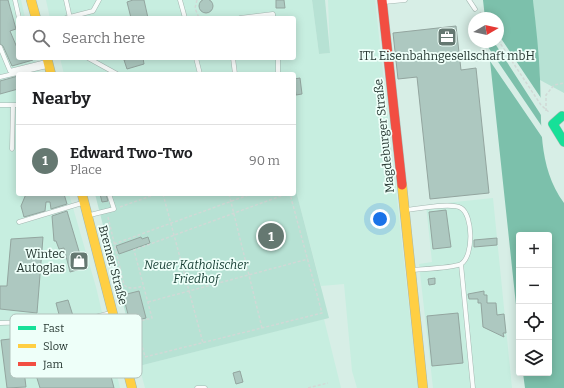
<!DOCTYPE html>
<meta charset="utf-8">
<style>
body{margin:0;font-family:Bitter,serif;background:#f6f6f6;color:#202124}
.controls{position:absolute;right:12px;bottom:12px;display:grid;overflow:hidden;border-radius:4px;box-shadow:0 2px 10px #0003}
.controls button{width:36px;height:36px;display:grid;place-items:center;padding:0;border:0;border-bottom:1px solid #e0e0e0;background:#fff;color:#202124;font:20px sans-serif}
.compass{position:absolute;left:468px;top:12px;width:36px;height:36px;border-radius:50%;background:#fff;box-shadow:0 2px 10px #0003;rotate:81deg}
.you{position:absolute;left:380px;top:219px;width:14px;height:14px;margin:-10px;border:3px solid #fff;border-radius:50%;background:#1a73e8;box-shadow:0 0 0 6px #1a73e833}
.badge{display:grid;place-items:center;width:26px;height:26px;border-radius:50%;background:#657871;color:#fff;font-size:13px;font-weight:700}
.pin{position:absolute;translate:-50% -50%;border:2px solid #fff;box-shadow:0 1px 4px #0006}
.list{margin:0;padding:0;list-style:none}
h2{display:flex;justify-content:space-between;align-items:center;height:52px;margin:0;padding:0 16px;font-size:17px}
h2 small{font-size:13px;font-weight:400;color:#757577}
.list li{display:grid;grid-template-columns:26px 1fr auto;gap:12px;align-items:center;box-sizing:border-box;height:72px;padding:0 16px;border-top:1px solid #e0e0e0}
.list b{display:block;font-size:15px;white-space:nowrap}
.list p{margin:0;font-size:13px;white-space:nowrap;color:#757577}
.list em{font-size:13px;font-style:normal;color:#757577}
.icon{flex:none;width:22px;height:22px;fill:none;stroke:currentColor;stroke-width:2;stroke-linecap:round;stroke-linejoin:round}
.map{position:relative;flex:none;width:564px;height:388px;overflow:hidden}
.search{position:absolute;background:#fff;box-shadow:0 2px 10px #0003;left:16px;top:16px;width:280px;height:44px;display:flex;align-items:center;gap:10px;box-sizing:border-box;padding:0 14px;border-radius:4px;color:#757577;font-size:15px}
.panel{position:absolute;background:#fff;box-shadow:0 2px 10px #0003;left:16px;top:72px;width:280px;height:124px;border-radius:4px}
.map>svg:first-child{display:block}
</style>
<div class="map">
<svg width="564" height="388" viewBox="0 0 564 388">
<rect width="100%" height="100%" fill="#d7eee6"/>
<!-- built -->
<path fill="#c7eee0" d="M 0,0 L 21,0 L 25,18 L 18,18 L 18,58 L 35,58 L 39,74 L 18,74 L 18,194 L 69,194 L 96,287 L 120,388 L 0,388 Z
M 46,0 L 312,0 L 319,54 L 330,53 L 328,0 L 375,0 L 418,388 L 357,388 L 352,371 L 344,284 L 321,286 L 294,183 L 294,74 L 64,74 L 60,58 L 294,58 L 294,18 L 50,18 Z
M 493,198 L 512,388 L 433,388 L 419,264 L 432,262 L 426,205 Z
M 324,319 L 341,388 L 145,388 L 139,366 Z"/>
<!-- green -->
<path fill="#b7e2d4" d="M 312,0 L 325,0 L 330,53 L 319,54 Z
M 533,0 L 564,0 L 564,93 L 540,80 Z
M 294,183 L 329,318 L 139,366 L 95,194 L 294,194 Z"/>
<!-- water -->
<path fill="#7cc0ab" d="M 483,0 L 533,0 C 536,26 539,53 540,79 C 542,122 537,166 564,203 L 564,388 L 525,388 L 523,373 L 549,373 L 549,235 L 519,235 L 519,333 L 488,42 L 498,42 L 498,18 L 485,18 Z"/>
<!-- pier -->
<path fill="#d7eee6" d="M 498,34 L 541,98 L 541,115 L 494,42 L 498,42 Z
M 488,47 L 543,128 L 544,140 L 490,61 Z"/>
<!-- building -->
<path fill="#adc8c0" stroke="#93a59f" d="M199 6a7 7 0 1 1 14 0a7 7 0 1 1-14 0Z
M 0,0 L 8,0 L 16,29 L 10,31 L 18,50 L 18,58 L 32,58 L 33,60 L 12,66 L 3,46 L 0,44 Z
M 133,0 L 144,0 L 148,18 L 131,18 L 127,2 Z
M 276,0 L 284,0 L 285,8 L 276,8 Z
M 456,26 L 461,70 L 476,68 L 489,193 L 430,199 L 417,77 L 398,79 L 393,33 Z
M 133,58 L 143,58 L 144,64 L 127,69 L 124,60 Z
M 18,76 L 18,89 L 0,94 L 0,81 Z
M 300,78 L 302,94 L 296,95 L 294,79 Z
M 26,194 L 64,194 L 67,204 L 51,209 L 50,202 L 46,202 L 45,211 L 24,217 L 21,206 Z
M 100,194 L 106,194 L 108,201 L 102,202 Z
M 446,210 L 451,247 L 433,249 L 429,212 Z
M 67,211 L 84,268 L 70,272 L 64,248 L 59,249 L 56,241 L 54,241 L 52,216 Z
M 43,237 L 37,313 L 0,309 L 0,286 L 7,286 L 11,239 Z
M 141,237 L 142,239 L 148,237 L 150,243 L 119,254 L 116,246 Z
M 497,238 L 497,245 L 474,247 L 474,240 Z
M 435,278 L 435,284 L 429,285 L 428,279 Z
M 139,291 L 146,318 L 130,322 L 123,295 Z
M 484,291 L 484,295 L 487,295 L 487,303 L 496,303 L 497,315 L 504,314 L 506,333 L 503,333 L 504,337 L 483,327 L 481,303 L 478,303 L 478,299 L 469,299 L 468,294 Z
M 68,300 L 74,319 L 61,322 L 56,303 Z
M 458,313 L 463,363 L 432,366 L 427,316 Z
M 20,338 L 26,387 L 7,388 L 1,340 Z
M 106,357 L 114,388 L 40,388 L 36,375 Z
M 240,371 L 243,382 L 236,384 L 233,373 Z"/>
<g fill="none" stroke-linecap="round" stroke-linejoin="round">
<defs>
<path id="lane" d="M 15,0 L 19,18
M 66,0 L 70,18
M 180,0 L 185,18
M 469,0 L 475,9
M 384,2 L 405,0
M 66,18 L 93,11 L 99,0
M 240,18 L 273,14 L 273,18
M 0,47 L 10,71 L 46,62
M 88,58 L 117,74
M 196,58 L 200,74
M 233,58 L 235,74
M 278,58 L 278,74
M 0,77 L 47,66
M 0,105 L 18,105
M 12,149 L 13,107
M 406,210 C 418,209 451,202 461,208 C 473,215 474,256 461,264 C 454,268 422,269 412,270
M 90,215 L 114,209 L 109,194
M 19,222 L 82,203
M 461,264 L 473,388
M 0,323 L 32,322 L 34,332 L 111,313
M 197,388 L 205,388"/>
<path id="fast" d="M 562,116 L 553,124 L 564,142"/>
<path id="slow" d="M 31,0 L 36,18
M 47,58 L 51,74
M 402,185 L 423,388
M 82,194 L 132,388"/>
<path id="jam" d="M 382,0 L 402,185"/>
</defs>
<!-- lane casing -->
<use href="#lane" stroke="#a4b7b1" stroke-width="5"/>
<!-- fast casing -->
<use href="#fast" stroke="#a4b7b1" stroke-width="10"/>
<!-- slow casing -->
<use href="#slow" stroke="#a4b7b1" stroke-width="10"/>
<!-- jam casing -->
<use href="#jam" stroke="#a4b7b1" stroke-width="10"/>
<!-- path -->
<path stroke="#d1d9d6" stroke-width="1.5" stroke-dasharray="3 2" stroke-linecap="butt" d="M 197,0 L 195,8 L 199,18
M 480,12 L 483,18
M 498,40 L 541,105 L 550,113
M 546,111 L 546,95 L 554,85 L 564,83
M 163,194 L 203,343
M 229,194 L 262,328
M 286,194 L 134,250 L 152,318 L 136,322 L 145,357 L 322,313 L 290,194
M 120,207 L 156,194
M 108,217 L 124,285 C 130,290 136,288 143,286
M 114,244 L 251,194
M 148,302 L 308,259
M 127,325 L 136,322
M 308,388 L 328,383"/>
<!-- lane -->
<use href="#lane" stroke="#f9fcfb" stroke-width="4"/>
<!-- fast -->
<use href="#fast" stroke="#16e098" stroke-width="9"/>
<!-- slow -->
<use href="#slow" stroke="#ffcf43" stroke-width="9"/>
<!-- jam -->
<use href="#jam" stroke="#f24e42" stroke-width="9"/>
</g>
<!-- icons -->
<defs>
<symbol id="office-square" viewBox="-11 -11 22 22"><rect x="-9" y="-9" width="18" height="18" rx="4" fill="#657871" stroke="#eefff9"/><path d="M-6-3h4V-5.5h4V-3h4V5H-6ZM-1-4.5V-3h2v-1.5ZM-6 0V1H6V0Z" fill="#fff"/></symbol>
<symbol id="shop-square" viewBox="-11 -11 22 22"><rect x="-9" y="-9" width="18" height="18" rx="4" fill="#657871" stroke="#eefff9"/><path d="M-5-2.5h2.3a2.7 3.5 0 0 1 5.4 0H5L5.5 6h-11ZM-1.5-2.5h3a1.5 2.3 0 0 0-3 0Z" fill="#fff"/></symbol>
</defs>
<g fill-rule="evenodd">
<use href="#office-square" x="436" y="26" width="22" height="22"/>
<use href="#shop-square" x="68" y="250" width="22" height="22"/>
</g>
<g text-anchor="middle" stroke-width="3.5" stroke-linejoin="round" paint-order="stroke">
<!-- poi labels -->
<g font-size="12" fill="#273832" stroke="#eefff9">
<text x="447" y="60">ITL Eisenbahngesellschaft mbH</text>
<text x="65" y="258" text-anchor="end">Wintec<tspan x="65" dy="14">Autoglas</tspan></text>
</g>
<!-- street labels -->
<g font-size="12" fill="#273832" stroke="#eefff9">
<text transform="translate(384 136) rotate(-96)" y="4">Magdeburger Straße</text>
<text transform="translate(113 265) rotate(75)" y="4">Bremer Straße</text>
</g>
<!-- park labels -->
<g font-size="12" font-style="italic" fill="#143c31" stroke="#eefff9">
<text x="196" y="269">Neuer Katholischer<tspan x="196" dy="14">Friedhof</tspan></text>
</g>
</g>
<!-- legend -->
<rect x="10" y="314" width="132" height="64" rx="6" fill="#eefff9" stroke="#b2c3bd" stroke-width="1"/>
<rect x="18" y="326" width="18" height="4" fill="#16e098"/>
<rect x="18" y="344" width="18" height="4" fill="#ffcf43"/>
<rect x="18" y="362" width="18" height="4" fill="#f24e42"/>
<g font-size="11" fill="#273832">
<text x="43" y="332">Fast</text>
<text x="43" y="350">Slow</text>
<text x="43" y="368">Jam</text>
</g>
</svg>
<div class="controls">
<button>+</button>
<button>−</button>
<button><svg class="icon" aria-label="locate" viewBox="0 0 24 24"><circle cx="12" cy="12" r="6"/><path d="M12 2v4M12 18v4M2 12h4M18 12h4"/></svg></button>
<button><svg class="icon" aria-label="layers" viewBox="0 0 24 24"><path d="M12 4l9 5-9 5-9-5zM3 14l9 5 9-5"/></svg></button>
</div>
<svg class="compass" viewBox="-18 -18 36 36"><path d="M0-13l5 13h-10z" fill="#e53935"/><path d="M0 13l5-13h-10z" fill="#757577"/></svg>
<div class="you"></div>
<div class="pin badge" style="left:271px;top:236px">1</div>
<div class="search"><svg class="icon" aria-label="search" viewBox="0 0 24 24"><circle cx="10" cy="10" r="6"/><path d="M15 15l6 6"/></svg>Search here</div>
<section class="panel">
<h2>Nearby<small></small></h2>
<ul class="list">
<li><span class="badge">1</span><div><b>Edward Two-Two</b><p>Place</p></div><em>90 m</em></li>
</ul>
</section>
</div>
